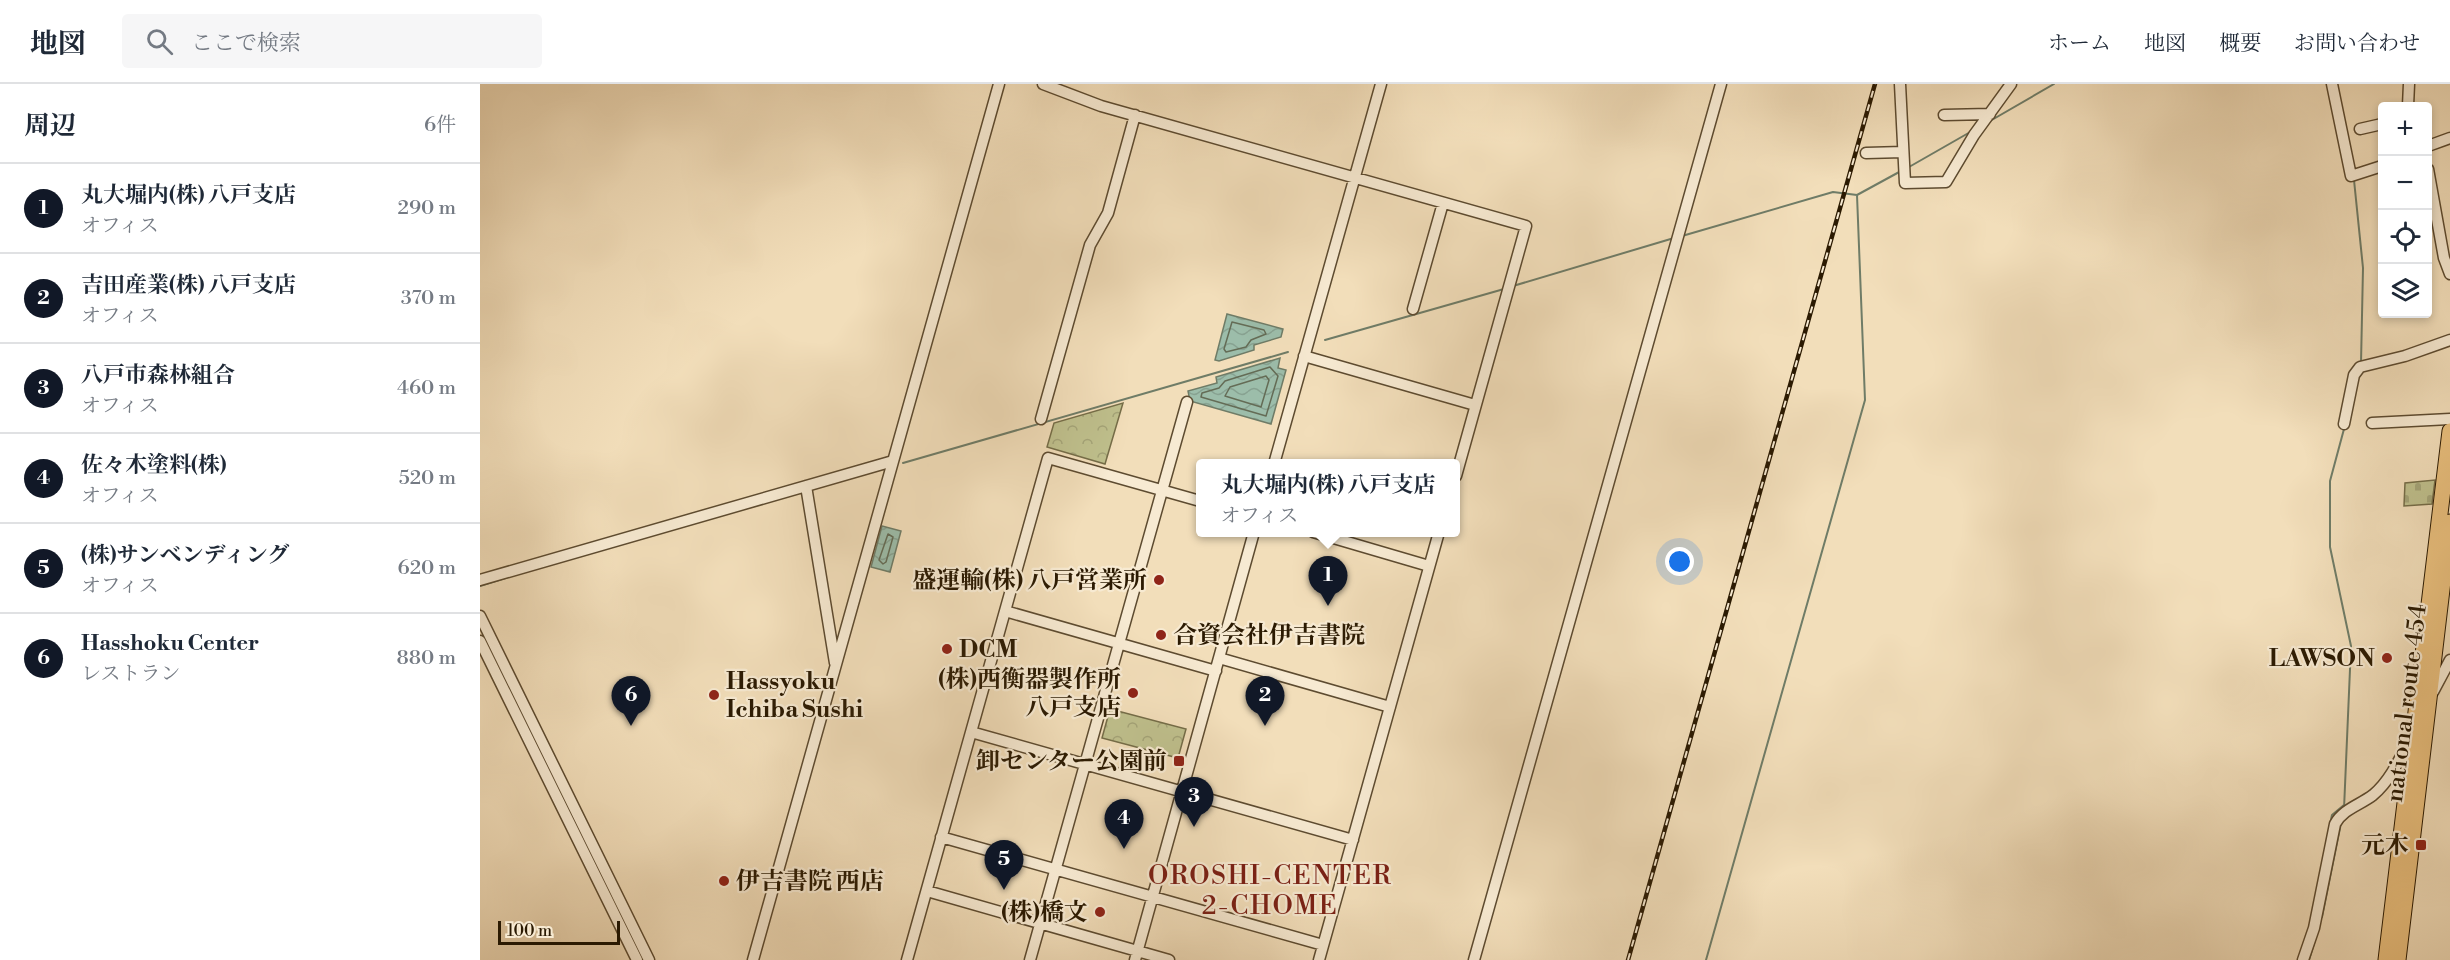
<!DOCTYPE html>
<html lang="ja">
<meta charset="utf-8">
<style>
body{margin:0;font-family:"Libre Bodoni","Noto Serif JP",serif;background:#f6f6f7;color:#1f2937}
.controls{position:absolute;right:18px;top:18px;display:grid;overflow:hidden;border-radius:6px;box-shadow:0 3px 9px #0003}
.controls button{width:54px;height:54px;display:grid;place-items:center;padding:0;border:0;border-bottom:2px solid #e0e1e3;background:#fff;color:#1f2937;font:30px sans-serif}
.scale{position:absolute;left:18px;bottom:15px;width:122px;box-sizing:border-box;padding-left:6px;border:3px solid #2b1a02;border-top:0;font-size:16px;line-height:21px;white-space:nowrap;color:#2b1a02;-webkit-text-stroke:4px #f7ead2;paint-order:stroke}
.you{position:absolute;left:1200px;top:478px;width:21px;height:21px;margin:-15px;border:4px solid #fff;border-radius:50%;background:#1a73e8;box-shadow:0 0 0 9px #1a73e833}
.badge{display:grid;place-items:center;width:39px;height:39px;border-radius:50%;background:#111827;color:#fff;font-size:20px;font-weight:700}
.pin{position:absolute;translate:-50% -50px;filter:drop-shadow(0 2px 3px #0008)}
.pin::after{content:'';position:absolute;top:32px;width:21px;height:18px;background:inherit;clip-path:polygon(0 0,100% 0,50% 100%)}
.popup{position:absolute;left:716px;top:375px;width:264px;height:78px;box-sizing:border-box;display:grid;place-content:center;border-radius:6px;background:#fff;filter:drop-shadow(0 2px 4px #0005);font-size:20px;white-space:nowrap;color:#747a83}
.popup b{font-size:22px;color:#1f2937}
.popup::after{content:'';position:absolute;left:50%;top:100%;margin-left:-12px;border:12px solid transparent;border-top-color:#fff}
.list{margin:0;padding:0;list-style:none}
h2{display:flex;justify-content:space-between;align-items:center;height:78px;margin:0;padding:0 24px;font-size:26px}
h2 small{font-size:20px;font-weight:400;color:#747a83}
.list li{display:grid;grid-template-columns:39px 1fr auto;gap:18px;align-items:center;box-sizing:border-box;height:90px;padding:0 24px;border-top:2px solid #e0e1e3}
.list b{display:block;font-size:22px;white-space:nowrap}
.list p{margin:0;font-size:20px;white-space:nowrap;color:#747a83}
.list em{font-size:20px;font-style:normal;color:#747a83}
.icon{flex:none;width:33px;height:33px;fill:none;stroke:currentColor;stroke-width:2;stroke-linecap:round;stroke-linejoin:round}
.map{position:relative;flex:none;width:1970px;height:876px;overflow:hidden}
header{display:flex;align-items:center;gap:36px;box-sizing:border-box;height:84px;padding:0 30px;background:#fff;border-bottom:2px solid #e0e1e3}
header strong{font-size:28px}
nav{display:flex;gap:33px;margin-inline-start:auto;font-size:21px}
.search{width:420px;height:54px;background:#f6f6f7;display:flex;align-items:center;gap:15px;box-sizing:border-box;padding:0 21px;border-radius:6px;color:#747a83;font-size:22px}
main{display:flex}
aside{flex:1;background:#fff}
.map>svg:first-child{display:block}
</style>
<header>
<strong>地図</strong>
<div class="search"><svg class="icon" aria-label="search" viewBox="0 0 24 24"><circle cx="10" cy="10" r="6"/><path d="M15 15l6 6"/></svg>ここで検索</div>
<nav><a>ホーム</a><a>地図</a><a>概要</a><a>お問い合わせ</a></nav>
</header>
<main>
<aside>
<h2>周辺<small>6件</small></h2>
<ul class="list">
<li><span class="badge">1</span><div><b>丸大堀内(株) 八戸支店</b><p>オフィス</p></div><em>290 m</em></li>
<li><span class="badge">2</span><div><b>吉田産業(株) 八戸支店</b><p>オフィス</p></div><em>370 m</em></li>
<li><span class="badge">3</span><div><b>八戸市森林組合</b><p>オフィス</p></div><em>460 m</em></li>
<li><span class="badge">4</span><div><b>佐々木塗料(株)</b><p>オフィス</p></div><em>520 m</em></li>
<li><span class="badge">5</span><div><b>(株)サンベンディング</b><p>オフィス</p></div><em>620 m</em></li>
<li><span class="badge">6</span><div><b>Hasshoku Center</b><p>レストラン</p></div><em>880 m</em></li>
</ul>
</aside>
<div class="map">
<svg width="1970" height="876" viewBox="0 0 1970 876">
<defs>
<pattern id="forest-crowns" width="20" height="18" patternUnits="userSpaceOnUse" patternTransform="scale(1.5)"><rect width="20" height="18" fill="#bfc08d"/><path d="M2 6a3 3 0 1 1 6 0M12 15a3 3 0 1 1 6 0" fill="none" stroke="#a4a478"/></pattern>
<pattern id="cemetery-stones" width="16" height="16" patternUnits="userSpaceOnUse" patternTransform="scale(1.5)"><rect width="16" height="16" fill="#bfc08d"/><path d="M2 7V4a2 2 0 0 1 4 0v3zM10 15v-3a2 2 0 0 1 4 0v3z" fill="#a4a478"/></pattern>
<pattern id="water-waves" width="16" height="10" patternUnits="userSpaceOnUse" patternTransform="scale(1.5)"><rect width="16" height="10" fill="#9cbdaa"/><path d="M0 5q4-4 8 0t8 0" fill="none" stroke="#87a291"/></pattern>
</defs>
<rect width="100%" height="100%" fill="#f2deba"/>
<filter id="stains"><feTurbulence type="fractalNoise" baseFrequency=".00333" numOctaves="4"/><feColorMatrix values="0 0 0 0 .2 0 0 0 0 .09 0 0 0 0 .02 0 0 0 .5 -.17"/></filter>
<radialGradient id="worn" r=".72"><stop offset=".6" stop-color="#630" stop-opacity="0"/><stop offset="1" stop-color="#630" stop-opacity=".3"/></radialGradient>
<!-- forest -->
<path fill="url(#forest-crowns)" stroke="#756d48" stroke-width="1.5" d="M 643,319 L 625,380 L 567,363 L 574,339 Z
M 630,625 L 706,645 L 698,674 L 622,654 Z"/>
<!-- cemetery -->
<path fill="url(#cemetery-stones)" stroke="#756d48" stroke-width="1.5" d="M 1955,396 L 1952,420 L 1924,422 L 1925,399 Z"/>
<!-- water -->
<path fill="url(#water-waves)" stroke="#6f7c67" stroke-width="1.5" d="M 747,230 L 803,245 L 801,253 L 774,261 L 774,266 L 739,277 L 735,276 Z
M 800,274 L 798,284 L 806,286 L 791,340 L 710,317 L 708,307 L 737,299 L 736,293 Z
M 402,442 L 421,447 L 410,488 L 391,483 Z"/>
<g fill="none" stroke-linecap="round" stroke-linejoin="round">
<!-- shore -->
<path stroke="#646c56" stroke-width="1.5" d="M 752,238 L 784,246 L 786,250 L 771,256 L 766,263 L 746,268 L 744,265 Z
M 790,283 L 798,292 L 786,332 L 721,313 L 722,309 L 739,304 L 745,297 Z
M 786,292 L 789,296 L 781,323 L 745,312 L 750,303 Z
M 408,450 L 413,453 L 406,478 L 403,480 L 399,476 Z"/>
<!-- stream -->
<path stroke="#6f7c67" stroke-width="2" d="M 1510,37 L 1574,0
M 1429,83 L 1492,47
M 1874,96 L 1883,184 L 1881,279
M 1202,152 L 1353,108 L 1377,111 L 1421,87
M 1033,202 L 1194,154
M 845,256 L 1024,205
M 423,379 L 808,268
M 0,502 L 29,493
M 1864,725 L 1871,562 L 1850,463 L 1850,397 L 1864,345
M 1846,760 L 1852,731 L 1864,721
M 1842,833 L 1861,739
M 1226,876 L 1385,316 L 1377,111
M 1829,876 L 1836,853"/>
<defs>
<path id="minor" d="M 563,0 L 621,22 L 1046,142 L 976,392
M 1420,0 L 1425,99 L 1466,98 L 1494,51 L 1531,0
M 1852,0 L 1871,92 L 1902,82
M 1928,22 L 1929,0
M 1464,31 L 1510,30
M 1880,45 L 1902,40
M 1948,62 L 1970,54
M 1386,69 L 1423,68
M 1948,85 L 1964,174 L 1970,190
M 933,225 L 963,119
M 824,272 L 995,321
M 561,335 L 610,161 L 628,129 L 655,31
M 1892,339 L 1970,335
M 1864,340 L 1874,291 L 1880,283 L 1925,272 L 1970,256
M 794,380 L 901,0
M 326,402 L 355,579
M 833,448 L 949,482
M 0,496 L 413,377
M 525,527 L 736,587
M 0,532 L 169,876
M 0,557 L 157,876
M 739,574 L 910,623
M 1953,608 L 1970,576
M 491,648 L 873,756
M 461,753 L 843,861
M 447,807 L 689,876
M 273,876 L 519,0
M 427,876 L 568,374 L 720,417
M 550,876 L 707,318
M 655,876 L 774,448
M 839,876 L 959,448
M 994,876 L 1241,0
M 1823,876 L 1834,844 L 1855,740 C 1863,725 1880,721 1893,711 C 1911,696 1920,674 1930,654"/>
<path id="highway" d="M 1906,876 L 1970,347
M 1918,876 L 1970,438"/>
</defs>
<!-- minor casing -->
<use href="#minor" stroke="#5d4b30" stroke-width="13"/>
<!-- highway casing -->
<use href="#highway" stroke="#2b1a02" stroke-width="17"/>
<!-- minor -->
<use href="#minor" stroke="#f7ead2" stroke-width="10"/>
<!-- highway -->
<use href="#highway" stroke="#e9bf7d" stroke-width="15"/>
<defs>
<path id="rail" d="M 1148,876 L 1395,0"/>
</defs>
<!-- rail casing -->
<use href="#rail" stroke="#2b1a02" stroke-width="4.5"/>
<!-- rail -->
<use href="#rail" stroke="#f7ead2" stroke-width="2" stroke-dasharray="7" stroke-linecap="butt"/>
</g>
<!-- markers -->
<g fill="#8f2418" stroke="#f7ead2" stroke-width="2">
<circle cx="679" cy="496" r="6"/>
<circle cx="681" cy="551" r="6"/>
<circle cx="467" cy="565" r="6"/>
<circle cx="1907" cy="574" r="6"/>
<circle cx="653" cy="609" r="6"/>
<circle cx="234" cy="611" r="6"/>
<rect x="693" y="671" width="12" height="12" rx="3"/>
<rect x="1935" y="755" width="12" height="12" rx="3"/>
<circle cx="244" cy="797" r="6"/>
<circle cx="620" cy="828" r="6"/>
</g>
<g text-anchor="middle" stroke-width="4.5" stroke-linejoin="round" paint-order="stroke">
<!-- poi labels -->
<g font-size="24" font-weight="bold" fill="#2b1a02" stroke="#f7ead2" text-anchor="end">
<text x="667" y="504">盛運輸(株) 八戸営業所</text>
<text x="693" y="559" text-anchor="start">合資会社伊吉書院</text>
<text x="479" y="573" text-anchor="start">DCM</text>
<text x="1895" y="582">LAWSON</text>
<text x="641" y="603">(株)西衡器製作所<tspan x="641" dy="28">八戸支店</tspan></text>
<text x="246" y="605" text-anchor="start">Hassyoku<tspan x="246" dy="28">Ichiba Sushi</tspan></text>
<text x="687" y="685">卸センター公園前</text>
<text x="1929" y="769">元木</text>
<text x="256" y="805" text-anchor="start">伊吉書院 西店</text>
<text x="608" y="836">(株)橋文</text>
</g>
<!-- street labels -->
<g font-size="24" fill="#2b1a02" stroke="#f7ead2">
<text transform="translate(1926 619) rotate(-83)" y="8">national route 454</text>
</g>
<!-- neighbourhood labels -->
<g font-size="26" letter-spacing="1.5" fill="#7a1f14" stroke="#f7ead2">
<text x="790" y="800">OROSHI-CENTER<tspan x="790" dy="30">2-CHOME</tspan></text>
</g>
</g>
<rect width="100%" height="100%" filter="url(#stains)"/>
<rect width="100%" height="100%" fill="url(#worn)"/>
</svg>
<div class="controls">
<button>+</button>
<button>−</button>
<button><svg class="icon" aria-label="locate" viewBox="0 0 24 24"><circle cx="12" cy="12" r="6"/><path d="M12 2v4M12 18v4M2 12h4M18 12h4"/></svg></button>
<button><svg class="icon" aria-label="layers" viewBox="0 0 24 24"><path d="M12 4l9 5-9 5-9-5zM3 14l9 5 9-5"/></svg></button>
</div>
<div class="scale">100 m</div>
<div class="you"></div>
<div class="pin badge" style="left:848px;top:522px">1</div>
<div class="popup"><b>丸大堀内(株) 八戸支店</b>オフィス</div>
<div class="pin badge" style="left:785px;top:642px">2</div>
<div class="pin badge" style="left:714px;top:743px">3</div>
<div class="pin badge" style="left:644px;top:765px">4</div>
<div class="pin badge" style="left:524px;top:806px">5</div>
<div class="pin badge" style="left:151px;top:642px">6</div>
</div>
</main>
